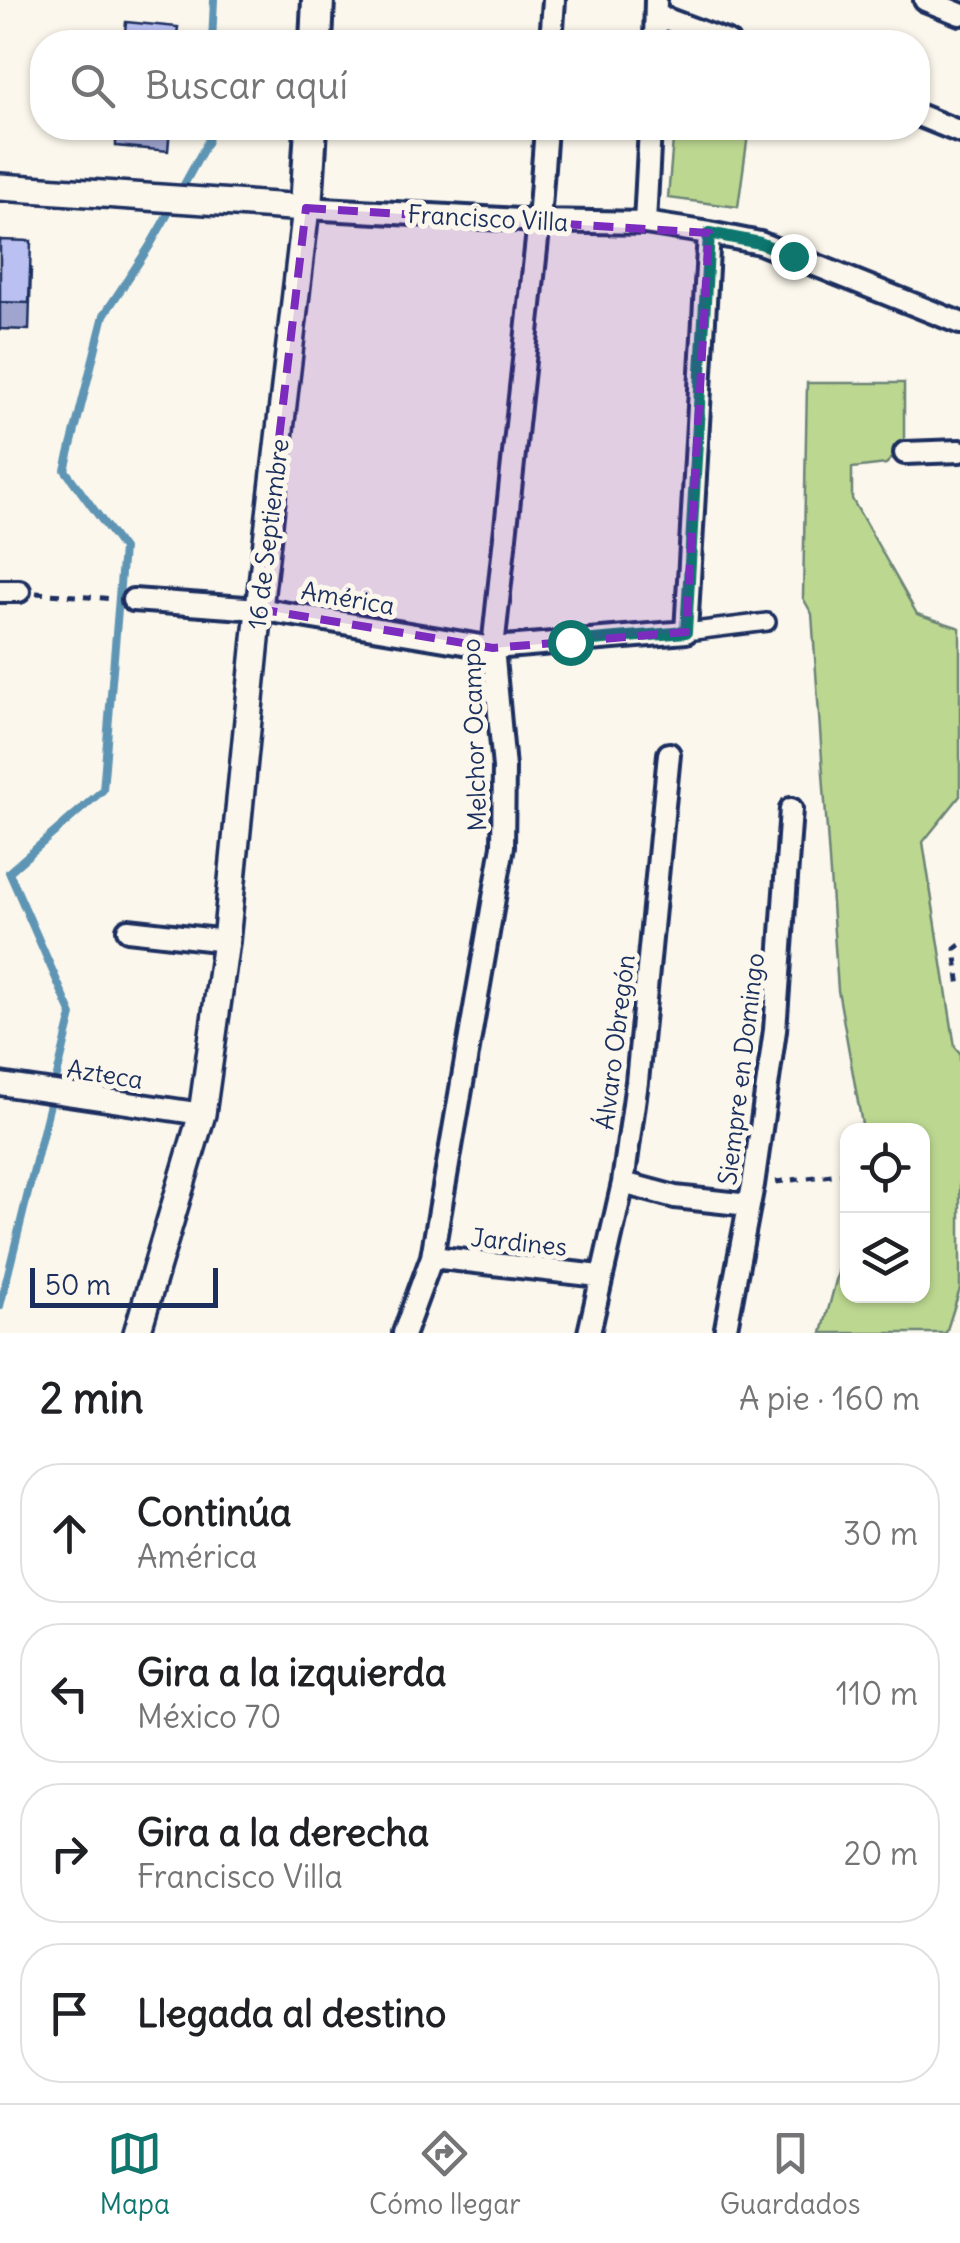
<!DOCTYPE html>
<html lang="es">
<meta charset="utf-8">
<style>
body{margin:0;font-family:Delius,sans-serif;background:#f2f2f2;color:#202124}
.controls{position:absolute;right:30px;bottom:30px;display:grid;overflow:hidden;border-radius:20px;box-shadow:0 2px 8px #0004}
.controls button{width:90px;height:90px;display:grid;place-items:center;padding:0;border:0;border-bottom:2px solid #e0e0e0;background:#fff;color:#202124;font:50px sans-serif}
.scale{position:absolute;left:30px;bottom:25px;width:188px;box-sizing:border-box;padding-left:10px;border:5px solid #1b2f5e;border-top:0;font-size:28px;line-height:35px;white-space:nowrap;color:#1b2f5e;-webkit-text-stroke:8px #fbf7ec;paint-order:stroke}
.stop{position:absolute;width:30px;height:30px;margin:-22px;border:8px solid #0f766e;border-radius:50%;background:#fff}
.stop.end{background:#0f766e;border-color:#fff;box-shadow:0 2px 10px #0008}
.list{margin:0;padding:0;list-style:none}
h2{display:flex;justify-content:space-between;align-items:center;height:130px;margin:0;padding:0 40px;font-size:42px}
h2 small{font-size:32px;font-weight:400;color:#757577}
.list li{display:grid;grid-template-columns:65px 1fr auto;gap:30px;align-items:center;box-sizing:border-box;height:140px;margin:0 20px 20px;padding:0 20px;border:2px solid #e0e0e0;border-radius:40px}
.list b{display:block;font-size:38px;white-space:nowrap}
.list p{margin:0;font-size:32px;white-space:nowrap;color:#757577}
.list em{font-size:32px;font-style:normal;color:#757577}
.icon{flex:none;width:55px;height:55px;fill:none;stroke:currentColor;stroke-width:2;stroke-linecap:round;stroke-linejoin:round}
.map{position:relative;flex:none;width:960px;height:1333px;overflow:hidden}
.search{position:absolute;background:#fff;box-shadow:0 2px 8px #0004;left:30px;right:30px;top:30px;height:110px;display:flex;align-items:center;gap:25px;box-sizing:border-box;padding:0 35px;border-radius:40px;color:#757577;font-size:38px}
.sheet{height:770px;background:#fff}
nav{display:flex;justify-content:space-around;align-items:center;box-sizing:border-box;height:140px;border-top:2px solid #e0e0e0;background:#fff;font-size:28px;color:#757577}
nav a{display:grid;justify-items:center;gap:5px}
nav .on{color:#0f766e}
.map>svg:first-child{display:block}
</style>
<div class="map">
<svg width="960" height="1333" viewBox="0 0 960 1333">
<rect width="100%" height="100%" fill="#fbf7ec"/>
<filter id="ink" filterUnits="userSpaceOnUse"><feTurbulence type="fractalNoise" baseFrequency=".01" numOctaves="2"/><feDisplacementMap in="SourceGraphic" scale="20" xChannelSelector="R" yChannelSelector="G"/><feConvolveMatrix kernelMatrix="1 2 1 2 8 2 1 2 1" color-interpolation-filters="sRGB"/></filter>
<g filter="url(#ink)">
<!-- green -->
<path fill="#bcd890" stroke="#6c8477" stroke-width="2.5" d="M 674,128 L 725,128 L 748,135 L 738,207 L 668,198 Z
M 807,383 L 904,383 L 904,447 L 886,464 L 852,468 L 852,499 L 917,614 L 960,628 L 960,796 L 923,842 L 955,1047 L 960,1053 L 960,1289 L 946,1333 L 822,1333 L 847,1239 L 848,1296 L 922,1296 L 922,1130 L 863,1130 L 838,990 L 812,614 L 803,598 Z"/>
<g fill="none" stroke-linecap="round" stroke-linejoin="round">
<!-- stream -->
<path stroke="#5f95b4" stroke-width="8" d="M 212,42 L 214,0
M 180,192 L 208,141 L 209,128
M 0,1306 L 72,1015 L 9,872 L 103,790 L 123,549 L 65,470 L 104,315 L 149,247 L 173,205"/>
<defs>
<path id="pedestrian" d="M 686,632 L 767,622"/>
<path id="minor" d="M 925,0 L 960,14
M 656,15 L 728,42
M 551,42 L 554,0
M 655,42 L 656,0
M 918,115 L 960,132
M 306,208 L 539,221 L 645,223 L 709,233 L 760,243 L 960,323
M 645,223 L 650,128
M 905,453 L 960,451
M 0,591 L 19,591
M 133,600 L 259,609 L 493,648 L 686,632 L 709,233
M 128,930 L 226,941
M 0,1084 L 202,1114
M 623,1183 L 675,1197 L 749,1205
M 432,1257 L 599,1276
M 404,1333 L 432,1257 L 503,846 L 504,768 L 493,648 L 539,221 L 546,128
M 589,1333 L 623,1183 L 637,1082 L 669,754
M 725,1333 L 753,1185 L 775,1030 L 791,809"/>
<path id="tertiary" d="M 0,187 L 306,208 L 259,609 L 226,941 L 202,1114 L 137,1333"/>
<path id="secondary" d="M 316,42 L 318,0
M 306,208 L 311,128"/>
</defs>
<!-- pedestrian casing -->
<use href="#pedestrian" stroke="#1b2f5e" stroke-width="22"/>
<!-- minor casing -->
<use href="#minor" stroke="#1b2f5e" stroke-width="28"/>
<!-- tertiary casing -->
<use href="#tertiary" stroke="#1b2f5e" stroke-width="32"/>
<!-- secondary casing -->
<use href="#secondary" stroke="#1b2f5e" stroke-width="38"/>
<!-- path -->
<path stroke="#1b2f5e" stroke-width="5" stroke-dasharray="8 8" stroke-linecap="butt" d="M 36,593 L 115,599
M 960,945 L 955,949 L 960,988
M 776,1182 L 848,1173"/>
<!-- pedestrian -->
<use href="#pedestrian" stroke="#fbf7ec" stroke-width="15"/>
<!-- minor -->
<use href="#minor" stroke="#fbf7ec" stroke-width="20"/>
<!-- tertiary -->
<use href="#tertiary" stroke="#fbf7ec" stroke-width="25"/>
<!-- secondary -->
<use href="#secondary" stroke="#fbf7ec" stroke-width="30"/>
</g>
<!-- wall -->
<path fill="#a0a5d0" stroke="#1b2f5e" stroke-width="2.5" d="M 116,128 L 170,128 L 168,151 L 116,146 Z
M 0,240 L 31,268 L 29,330 L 0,329 Z"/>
<!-- building -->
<path fill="#bac0f2" stroke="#1b2f5e" stroke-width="2.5" d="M 126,22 L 178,27 L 176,42 L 124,42 Z
M 0,240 L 31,241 L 29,303 L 0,302 Z"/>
</g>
<g fill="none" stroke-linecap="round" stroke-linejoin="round" filter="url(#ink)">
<!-- route -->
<path stroke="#0f766e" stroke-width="12" d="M 570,642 L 686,632 L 709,233 L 760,243 L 793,256"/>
</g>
<!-- marked area -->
<path fill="#7b2cbf" fill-opacity="0.2" stroke="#7b2cbf" stroke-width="8" stroke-dasharray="20 12" stroke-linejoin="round" d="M 306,208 L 709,233 L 686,632 L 493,648 L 259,609 Z"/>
<g text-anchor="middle" stroke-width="10" stroke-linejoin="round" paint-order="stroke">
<!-- street labels -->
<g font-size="25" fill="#1b2f5e" stroke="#fbf7ec">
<text transform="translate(488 218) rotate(3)" y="9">Francisco Villa</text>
<text transform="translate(268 534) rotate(-83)" y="9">16 de Septiembre</text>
<text transform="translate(348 598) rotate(10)" y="9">América</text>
<text transform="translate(474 735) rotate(-92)" y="9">Melchor Ocampo</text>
<text transform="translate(615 1042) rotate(-83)" y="9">Álvaro Obregón</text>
<text transform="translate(741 1069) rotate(-83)" y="9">Siempre en Domingo</text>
<text transform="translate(105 1074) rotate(9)" y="9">Azteca</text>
<text transform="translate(519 1242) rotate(6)" y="9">Jardines</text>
</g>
</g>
</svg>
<div class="controls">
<button><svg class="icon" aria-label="locate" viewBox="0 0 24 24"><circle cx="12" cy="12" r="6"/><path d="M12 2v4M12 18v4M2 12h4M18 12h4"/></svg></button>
<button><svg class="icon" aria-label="layers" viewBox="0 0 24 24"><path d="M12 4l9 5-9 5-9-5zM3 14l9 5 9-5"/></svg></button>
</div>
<div class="scale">50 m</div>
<div class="stop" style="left:570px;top:642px"></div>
<div class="stop end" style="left:793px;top:256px"></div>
<div class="search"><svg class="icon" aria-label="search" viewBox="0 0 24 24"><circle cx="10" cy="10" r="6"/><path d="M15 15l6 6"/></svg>Buscar aquí</div>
</div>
<section class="sheet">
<h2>2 min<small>A pie · 160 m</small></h2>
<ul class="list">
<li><svg class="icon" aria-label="ahead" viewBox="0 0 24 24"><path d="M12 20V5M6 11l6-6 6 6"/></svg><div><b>Continúa</b><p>América</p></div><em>30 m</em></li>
<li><svg class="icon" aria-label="left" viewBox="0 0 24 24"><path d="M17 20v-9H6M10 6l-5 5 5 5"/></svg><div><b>Gira a la izquierda</b><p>México 70</p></div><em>110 m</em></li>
<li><svg class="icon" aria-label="right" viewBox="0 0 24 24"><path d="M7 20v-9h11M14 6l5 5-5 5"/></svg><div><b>Gira a la derecha</b><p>Francisco Villa</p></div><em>20 m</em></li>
<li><svg class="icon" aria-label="arrive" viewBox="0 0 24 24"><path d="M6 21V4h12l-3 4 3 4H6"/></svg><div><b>Llegada al destino</b></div></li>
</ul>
</section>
<nav>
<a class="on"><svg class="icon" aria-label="map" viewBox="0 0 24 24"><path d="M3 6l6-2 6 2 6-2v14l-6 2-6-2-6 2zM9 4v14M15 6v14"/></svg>Mapa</a>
<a><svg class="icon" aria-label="directions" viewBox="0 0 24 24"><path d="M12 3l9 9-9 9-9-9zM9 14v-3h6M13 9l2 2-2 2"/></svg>Cómo llegar</a>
<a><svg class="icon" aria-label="saved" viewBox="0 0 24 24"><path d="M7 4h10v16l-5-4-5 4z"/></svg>Guardados</a>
</nav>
